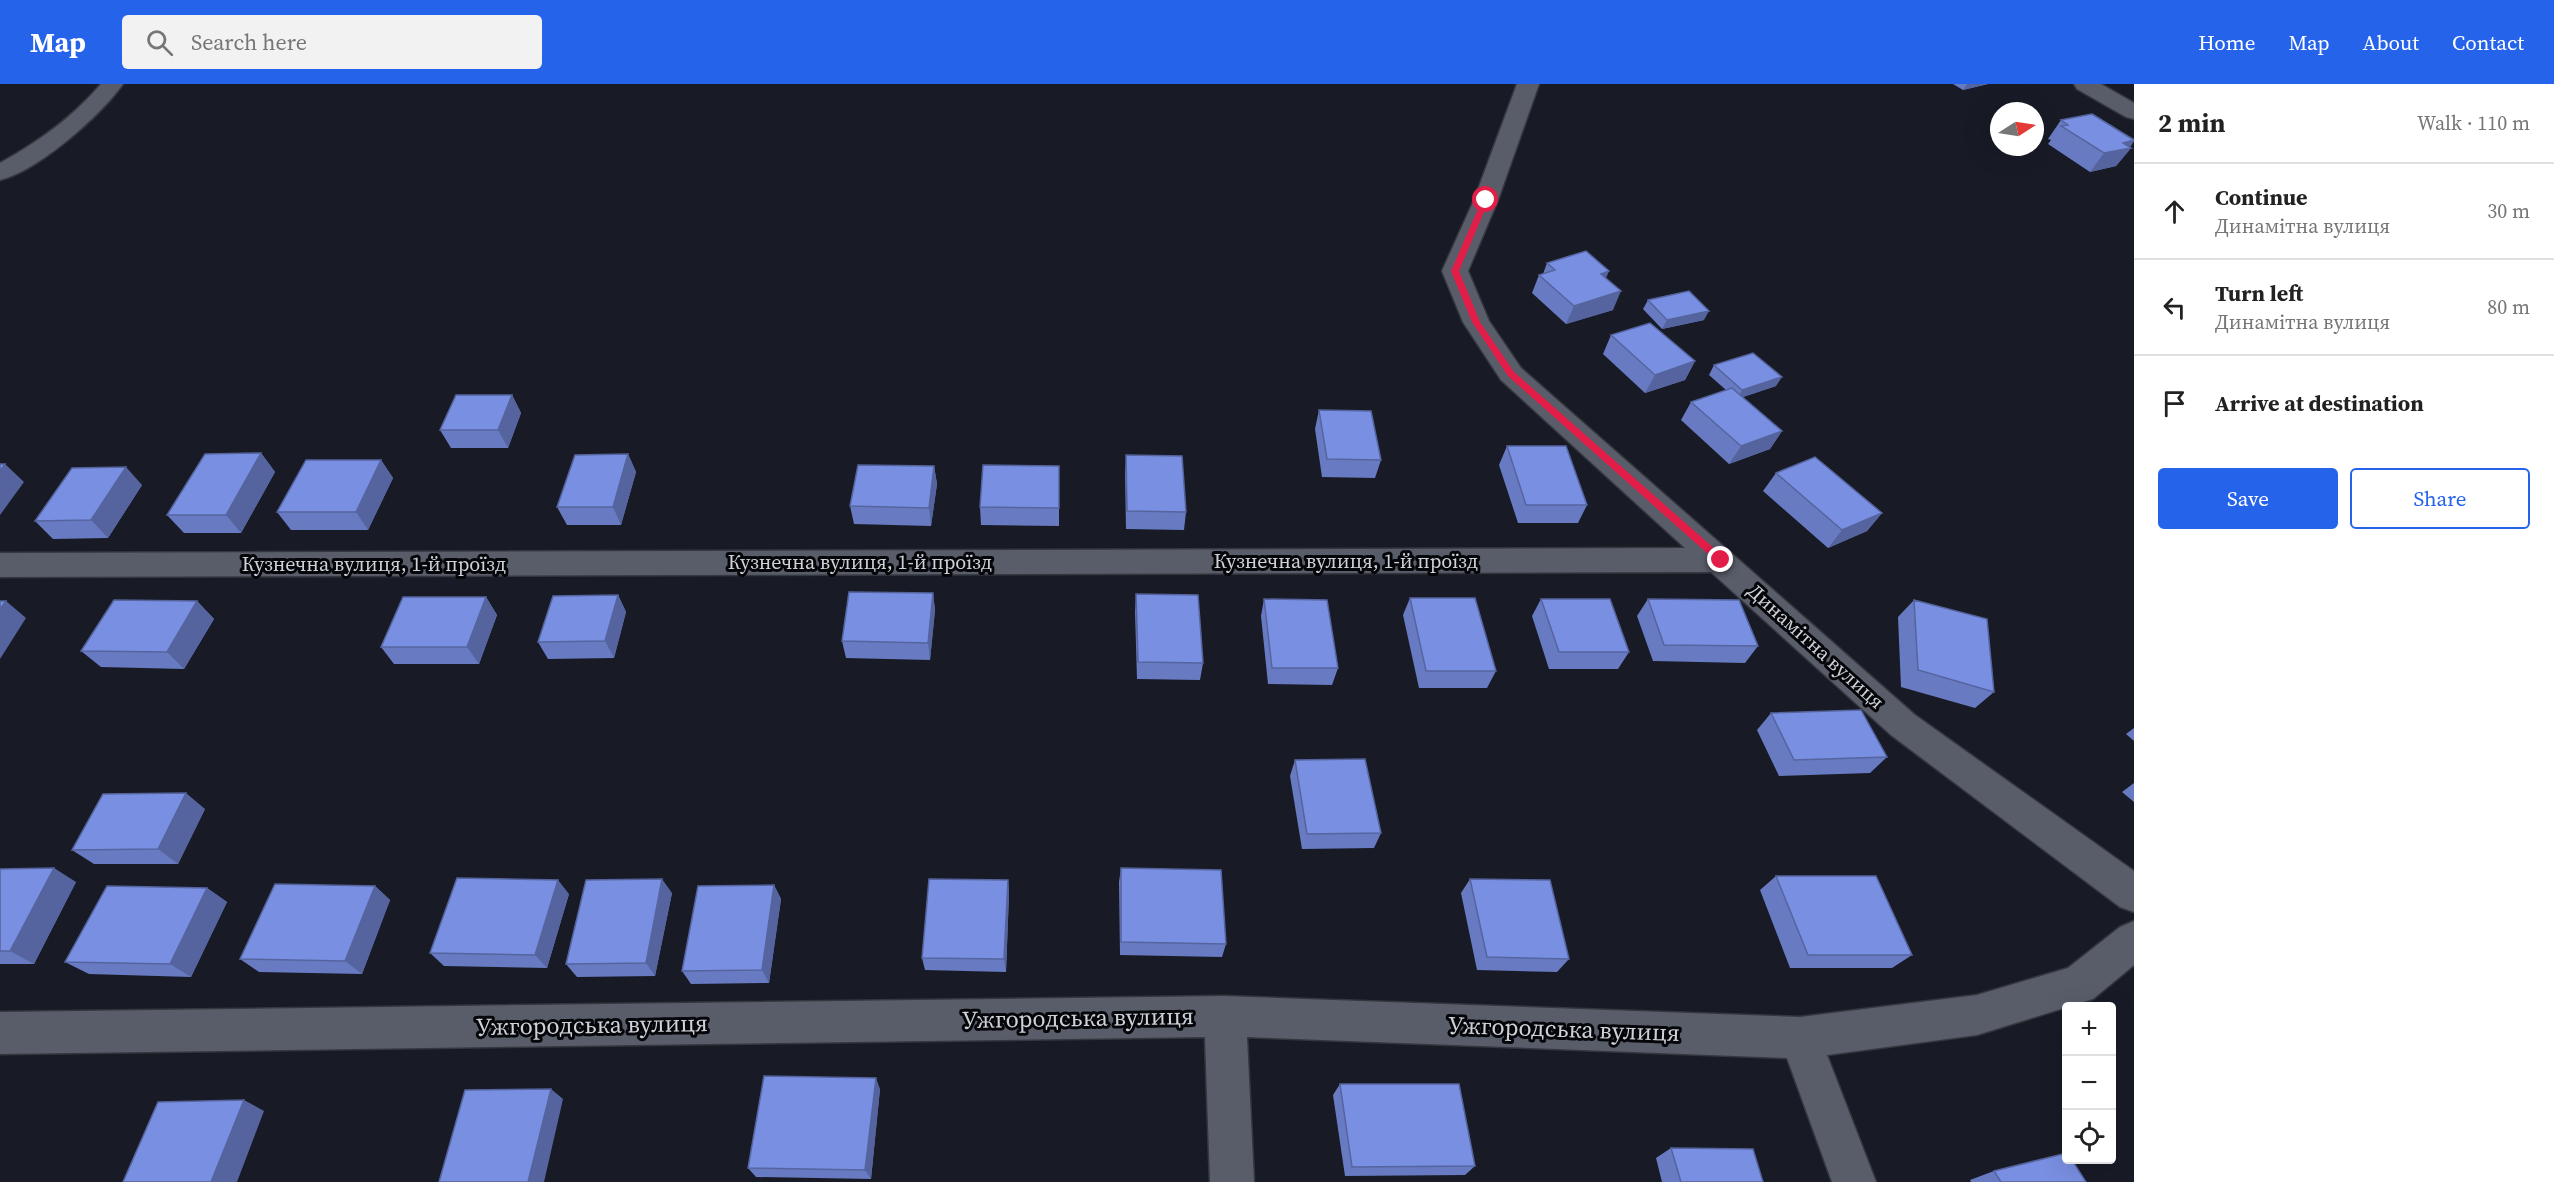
<!DOCTYPE html>
<meta charset="utf-8">
<style>
body{margin:0;font-family:"Source Serif 4",serif;background:#f2f2f2;color:#222}
.controls{position:absolute;right:18px;bottom:18px;display:grid;overflow:hidden;border-radius:6px;box-shadow:0 6px 24px #0002}
.controls button{width:54px;height:54px;display:grid;place-items:center;padding:0;border:0;border-bottom:2px solid #e0e0e0;background:#fff;color:#222;font:30px sans-serif}
.compass{position:absolute;left:1990px;top:18px;width:54px;height:54px;border-radius:50%;background:#fff;box-shadow:0 6px 24px #0002;rotate:78deg}
.stop{position:absolute;width:18px;height:18px;margin:-14px;border:4px solid #e11d48;border-radius:50%;background:#fff}
.stop.end{background:#e11d48;border-color:#fff;box-shadow:0 2px 6px #0008}
.list{margin:0;padding:0;list-style:none}
h2{display:flex;justify-content:space-between;align-items:center;height:78px;margin:0;padding:0 24px;font-size:26px}
h2 small{font-size:20px;font-weight:400;color:#767676}
.list li{display:grid;grid-template-columns:39px 1fr auto;gap:18px;align-items:center;box-sizing:border-box;height:96px;padding:0 24px;border-top:2px solid #e0e0e0}
.list b{display:block;font-size:22px;white-space:nowrap}
.list p{margin:0;font-size:20px;white-space:nowrap;color:#767676}
.list em{font-size:20px;font-style:normal;color:#767676}
.actions{display:flex;gap:12px;padding:18px 24px}
.actions a{flex:1;padding:14px 0;border:2px solid #2563eb;border-radius:6px;text-align:center;font-size:21px;color:#2563eb}
.actions .main{background:#2563eb;color:#fff}
.icon{flex:none;width:33px;height:33px;fill:none;stroke:currentColor;stroke-width:2;stroke-linecap:round;stroke-linejoin:round}
.map{position:relative;flex:none;width:2134px;height:1098px;overflow:hidden}
header{display:flex;align-items:center;gap:36px;box-sizing:border-box;height:84px;padding:0 30px;background:#2563eb;color:#fff}
header strong{font-size:28px}
nav{display:flex;gap:33px;margin-inline-start:auto;font-size:21px}
.search{width:420px;height:54px;background:#f2f2f2;display:flex;align-items:center;gap:15px;box-sizing:border-box;padding:0 21px;border-radius:6px;color:#767676;font-size:22px}
main{display:flex}
aside{flex:1;background:#fff}
.map>svg:first-child{display:block}
</style>
<header>
<strong>Map</strong>
<div class="search"><svg class="icon" aria-label="search" viewBox="0 0 24 24"><circle cx="10" cy="10" r="6"/><path d="M15 15l6 6"/></svg>Search here</div>
<nav><a>Home</a><a>Map</a><a>About</a><a>Contact</a></nav>
</header>
<main>
<div class="map">
<svg width="2134" height="1098" viewBox="0 0 2134 1098">
<rect width="100%" height="100%" fill="#181b26"/>
<g fill="none" stroke-linecap="round" stroke-linejoin="round">
<defs>
<path id="minor" d="M 101,0 L 123,0 C 100,32 38,87 0,96 L 0,79 C 38,58 72,34 101,0 Z
M 1517,0 L 1539,0 L 1498,116 L 1468,187 L 1489,237 L 1521,284 L 1915,631 L 2134,787 L 2134,828 L 2120,823 L 1891,651 L 1711,488 L 0,493 L 0,469 L 1685,464 L 1501,296 L 1463,238 L 1442,187 L 1474,116 Z
M 2074,0 L 2101,0 L 2134,19 L 2134,35 L 2126,33 L 2077,5 Z
M 2134,837 L 2134,881 L 2093,915 L 1977,951 L 1827,971 L 1876,1098 L 1832,1098 L 1787,974 L 1247,953 L 1254,1098 L 1210,1098 L 1205,953 L 0,970 L 0,928 L 1225,912 L 1800,933 L 1977,911 L 2068,884 L 2120,843 Z"/>
</defs>
<!-- minor casing -->
<use href="#minor" stroke="#34373e" stroke-width="3"/>
<!-- minor -->
<use href="#minor" fill="#595d6a" fill-rule="evenodd"/>
</g>
<!-- wall -->
<path fill="#687bc2" d="M 1953,0 L 1988,0 L 1963,6 Z
M 2061,36 L 2134,56 L 2134,57 L 2130,63 L 2131,64 L 2116,82 L 2090,88 L 2048,60 L 2051,56 L 2048,55 Z
M 1547,179 L 1606,195 L 1613,226 L 1566,240 L 1532,209 L 1539,191 L 1543,190 Z
M 1648,216 L 1704,236 L 1662,245 L 1643,225 Z
M 1611,251 L 1695,277 L 1685,296 L 1645,309 L 1603,270 Z
M 1714,281 L 1776,302 L 1743,313 L 1782,347 L 1770,365 L 1729,380 L 1681,336 L 1691,318 L 1726,306 L 1709,291 Z
M 512,311 L 521,329 L 508,364 L 451,364 L 440,346 Z
M 1319,326 L 1381,376 L 1375,394 L 1322,393 L 1315,345 Z
M 1507,362 L 1587,421 L 1578,439 L 1518,439 L 1499,381 Z
M 261,369 L 275,388 L 241,449 L 184,449 L 167,431 Z
M 628,370 L 636,388 L 621,441 L 567,441 L 557,423 Z
M 1126,371 L 1186,428 L 1184,446 L 1126,445 L 1125,390 Z
M 381,376 L 393,394 L 368,446 L 291,446 L 277,428 Z
M 934,382 L 937,400 L 931,442 L 854,440 L 850,422 Z
M 1059,382 L 1059,442 L 981,441 L 980,423 Z
M 1776,389 L 1882,429 L 1867,447 L 1828,464 L 1763,407 Z
M 142,401 L 108,454 L 53,455 L 35,437 Z
M 933,509 L 935,526 L 930,576 L 846,574 L 842,557 Z
M 1136,510 L 1203,579 L 1200,596 L 1137,595 L 1135,528 Z
M 618,511 L 626,528 L 614,574 L 548,575 L 538,558 Z
M 486,513 L 497,531 L 479,580 L 394,580 L 381,563 Z
M 1410,514 L 1496,587 L 1487,604 L 1419,604 L 1403,531 Z
M 1264,515 L 1338,584 L 1332,601 L 1268,600 L 1261,532 Z
M 1541,515 L 1629,568 L 1618,585 L 1549,585 L 1532,532 Z
M 1648,515 L 1758,562 L 1745,579 L 1653,577 L 1637,532 Z
M 1914,516 L 1994,608 L 1975,624 L 1901,603 L 1898,533 Z
M 197,517 L 214,535 L 184,585 L 101,583 L 81,567 Z
M 1771,629 L 1887,673 L 1870,689 L 1779,692 L 1757,646 Z
M 2134,644 L 2134,657 L 2126,650 Z
M 1295,676 L 1381,749 L 1374,764 L 1302,765 L 1290,692 Z
M 2134,699 L 2134,718 L 2122,708 Z
M 205,725 L 178,780 L 94,780 L 72,766 Z
M 1121,784 L 1226,860 L 1222,873 L 1120,871 L 1119,798 Z
M 0,785 L 76,798 L 34,880 L 0,880 Z
M 1776,792 L 1912,871 L 1892,884 L 1790,884 L 1760,806 Z
M 1470,795 L 1569,875 L 1557,888 L 1477,886 L 1461,809 Z
M 1008,796 L 1009,810 L 1006,888 L 925,886 L 922,874 Z
M 774,801 L 781,815 L 769,899 L 691,900 L 682,887 Z
M 375,802 L 390,816 L 362,890 L 259,888 L 240,875 Z
M 207,804 L 227,818 L 191,893 L 89,890 L 65,878 Z
M 672,809 L 655,892 L 577,893 L 566,880 Z
M 569,810 L 547,884 L 444,882 L 430,869 Z
M 1340,1000 L 1475,1082 L 1465,1091 L 1345,1092 L 1333,1011 Z
M 880,1005 L 871,1095 L 756,1093 L 748,1084 Z
M 1671,1064 L 1763,1098 L 1662,1098 L 1656,1074 Z
M 1994,1087 L 2086,1098 L 1971,1098 L 1970,1096 Z"/>
<!-- shaded-wall -->
<path fill="#55649e" d="M 1967,0 L 1988,0 L 1963,6 Z
M 2134,56 L 2129,64 L 2131,64 L 2116,82 L 2090,88 L 2104,69 L 2123,59 Z
M 1609,187 L 1601,206 L 1601,190 Z
M 1621,207 L 1613,226 L 1566,240 L 1574,222 Z
M 1709,227 L 1704,236 L 1662,245 L 1667,236 Z
M 1695,277 L 1685,296 L 1645,309 L 1655,291 Z
M 1782,293 L 1776,302 L 1737,315 L 1742,306 Z
M 512,311 L 521,329 L 508,364 L 498,346 Z
M 1782,347 L 1770,365 L 1729,380 L 1741,362 Z
M 261,369 L 275,388 L 241,449 L 226,431 Z
M 628,370 L 636,388 L 621,441 L 613,423 Z
M 381,376 L 393,394 L 368,446 L 356,428 Z
M 5,380 L 24,398 L 0,431 L 0,387 Z
M 934,382 L 937,400 L 931,442 L 929,424 Z
M 126,383 L 142,401 L 108,454 L 91,436 Z
M 1882,429 L 1867,447 L 1828,464 L 1842,446 Z
M 933,509 L 935,526 L 930,576 L 928,559 Z
M 618,511 L 626,528 L 614,574 L 605,557 Z
M 486,513 L 497,531 L 479,580 L 467,563 Z
M 6,517 L 26,534 L 0,575 L 0,525 Z
M 197,517 L 214,535 L 184,585 L 167,568 Z
M 186,709 L 205,725 L 178,780 L 158,765 Z
M 54,784 L 76,798 L 34,880 L 10,867 Z
M 662,795 L 672,809 L 655,892 L 646,879 Z
M 558,796 L 569,810 L 547,884 L 535,871 Z
M 1008,796 L 1009,810 L 1006,888 L 1004,875 Z
M 774,801 L 781,815 L 769,899 L 762,886 Z
M 375,802 L 390,816 L 362,890 L 345,877 Z
M 207,804 L 227,818 L 191,893 L 170,880 Z
M 876,994 L 880,1005 L 871,1095 L 865,1086 Z
M 551,1005 L 563,1015 L 544,1098 L 528,1098 Z
M 244,1016 L 264,1027 L 237,1098 L 211,1098 Z"/>
<!-- building -->
<path fill="#798fe1" stroke="#55649e" stroke-width="1.5" d="M 2092,30 L 2134,56 L 2123,59 L 2131,64 L 2104,69 L 2061,42 L 2068,41 L 2061,36 Z
M 1586,167 L 1609,187 L 1601,190 L 1621,207 L 1574,222 L 1539,191 L 1555,186 L 1547,179 Z
M 1689,207 L 1709,227 L 1667,236 L 1648,216 Z
M 1650,239 L 1695,277 L 1655,291 L 1611,251 Z
M 1753,269 L 1782,293 L 1742,306 L 1714,281 Z
M 1732,304 L 1782,347 L 1741,362 L 1691,318 Z
M 456,311 L 512,311 L 498,346 L 440,346 Z
M 1319,326 L 1371,327 L 1381,376 L 1327,375 Z
M 1507,362 L 1566,362 L 1587,421 L 1526,421 Z
M 261,369 L 226,431 L 167,431 L 205,370 Z
M 628,370 L 613,423 L 557,423 L 575,371 Z
M 1126,371 L 1182,372 L 1186,428 L 1127,427 Z
M 1815,373 L 1882,429 L 1842,446 L 1776,389 Z
M 306,376 L 381,376 L 356,428 L 277,428 Z
M 0,380 L 5,380 L 0,387 Z
M 858,381 L 934,382 L 929,424 L 850,422 Z
M 983,381 L 1059,382 L 1059,424 L 980,423 Z
M 126,383 L 91,436 L 35,437 L 72,384 Z
M 849,508 L 933,509 L 928,559 L 842,557 Z
M 1136,510 L 1198,511 L 1203,579 L 1138,578 Z
M 618,511 L 605,557 L 538,558 L 553,512 Z
M 403,513 L 486,513 L 467,563 L 381,563 Z
M 1410,514 L 1475,514 L 1496,587 L 1426,587 Z
M 1264,515 L 1327,516 L 1338,584 L 1272,584 Z
M 1541,515 L 1610,515 L 1629,568 L 1559,568 Z
M 1648,515 L 1739,516 L 1758,562 L 1664,561 Z
M 114,516 L 197,517 L 167,568 L 81,567 Z
M 1914,516 L 1987,535 L 1994,608 L 1918,586 Z
M 0,517 L 6,517 L 0,525 Z
M 1861,626 L 1887,673 L 1794,676 L 1771,629 Z
M 1365,675 L 1381,749 L 1307,750 L 1295,676 Z
M 186,709 L 158,765 L 72,766 L 103,710 Z
M 54,784 L 10,867 L 0,867 L 0,785 Z
M 1121,784 L 1221,786 L 1226,860 L 1121,858 Z
M 1776,792 L 1876,792 L 1912,871 L 1808,871 Z
M 457,794 L 558,796 L 535,871 L 430,869 Z
M 662,795 L 646,879 L 566,880 L 586,796 Z
M 929,795 L 1008,796 L 1004,875 L 922,874 Z
M 1470,795 L 1550,796 L 1569,875 L 1487,873 Z
M 275,800 L 375,802 L 345,877 L 240,875 Z
M 774,801 L 762,886 L 682,887 L 698,802 Z
M 107,802 L 207,804 L 170,880 L 65,878 Z
M 764,992 L 876,994 L 865,1086 L 748,1084 Z
M 1340,1000 L 1459,1000 L 1475,1082 L 1352,1083 Z
M 551,1005 L 528,1098 L 439,1098 L 465,1006 Z
M 244,1016 L 211,1098 L 123,1098 L 158,1018 Z
M 1671,1064 L 1753,1065 L 1763,1098 L 1681,1098 Z
M 2067,1069 L 2067,1076 L 2072,1076 L 2086,1098 L 2001,1098 L 1994,1087 Z"/>
<!-- route -->
<path fill="#e11d48" d="M 1486,114 L 1489,116 L 1459,187 L 1480,238 L 1514,288 L 1724,473 L 1724,478 L 1717,478 L 1508,292 L 1472,238 L 1451,187 L 1482,116 Z"/>
<g text-anchor="middle" stroke-width="6" stroke-linejoin="round" paint-order="stroke">
<!-- street labels -->
<g font-size="20" fill="#ced1d8" stroke="#05060a">
<text x="1346" y="484">Кузнечна вулиця, 1-й проїзд</text>
<text x="860" y="485">Кузнечна вулиця, 1-й проїзд</text>
<text x="374" y="487">Кузнечна вулиця, 1-й проїзд</text>
<text transform="translate(1816 562) rotate(42)" y="7">Динамітна вулиця</text>
</g>
<!-- near-street labels -->
<g font-size="24" fill="#ced1d8" stroke="#05060a">
<text transform="translate(1078 934) rotate(-1)" y="8">Ужгородська вулиця</text>
<text transform="translate(592 941) rotate(-1)" y="8">Ужгородська вулиця</text>
<text transform="translate(1564 945) rotate(2)" y="8">Ужгородська вулиця</text>
</g>
</g>
</svg>
<div class="controls">
<button>+</button>
<button>−</button>
<button><svg class="icon" aria-label="locate" viewBox="0 0 24 24"><circle cx="12" cy="12" r="6"/><path d="M12 2v4M12 18v4M2 12h4M18 12h4"/></svg></button>
</div>
<svg class="compass" viewBox="-18 -18 36 36"><path d="M0-13l5 13h-10z" fill="#e53935"/><path d="M0 13l5-13h-10z" fill="#767676"/></svg>
<div class="stop" style="left:1486px;top:116px"></div>
<div class="stop end" style="left:1721px;top:476px"></div>
</div>
<aside>
<h2>2 min<small>Walk · 110 m</small></h2>
<ul class="list">
<li><svg class="icon" aria-label="ahead" viewBox="0 0 24 24"><path d="M12 20V5M6 11l6-6 6 6"/></svg><div><b>Continue</b><p>Динамітна вулиця</p></div><em>30 m</em></li>
<li><svg class="icon" aria-label="left" viewBox="0 0 24 24"><path d="M17 20v-9H6M10 6l-5 5 5 5"/></svg><div><b>Turn left</b><p>Динамітна вулиця</p></div><em>80 m</em></li>
<li><svg class="icon" aria-label="arrive" viewBox="0 0 24 24"><path d="M6 21V4h12l-3 4 3 4H6"/></svg><div><b>Arrive at destination</b></div></li>
</ul>
<div class="actions"><a class="main">Save</a><a>Share</a></div>
</aside>
</main>
